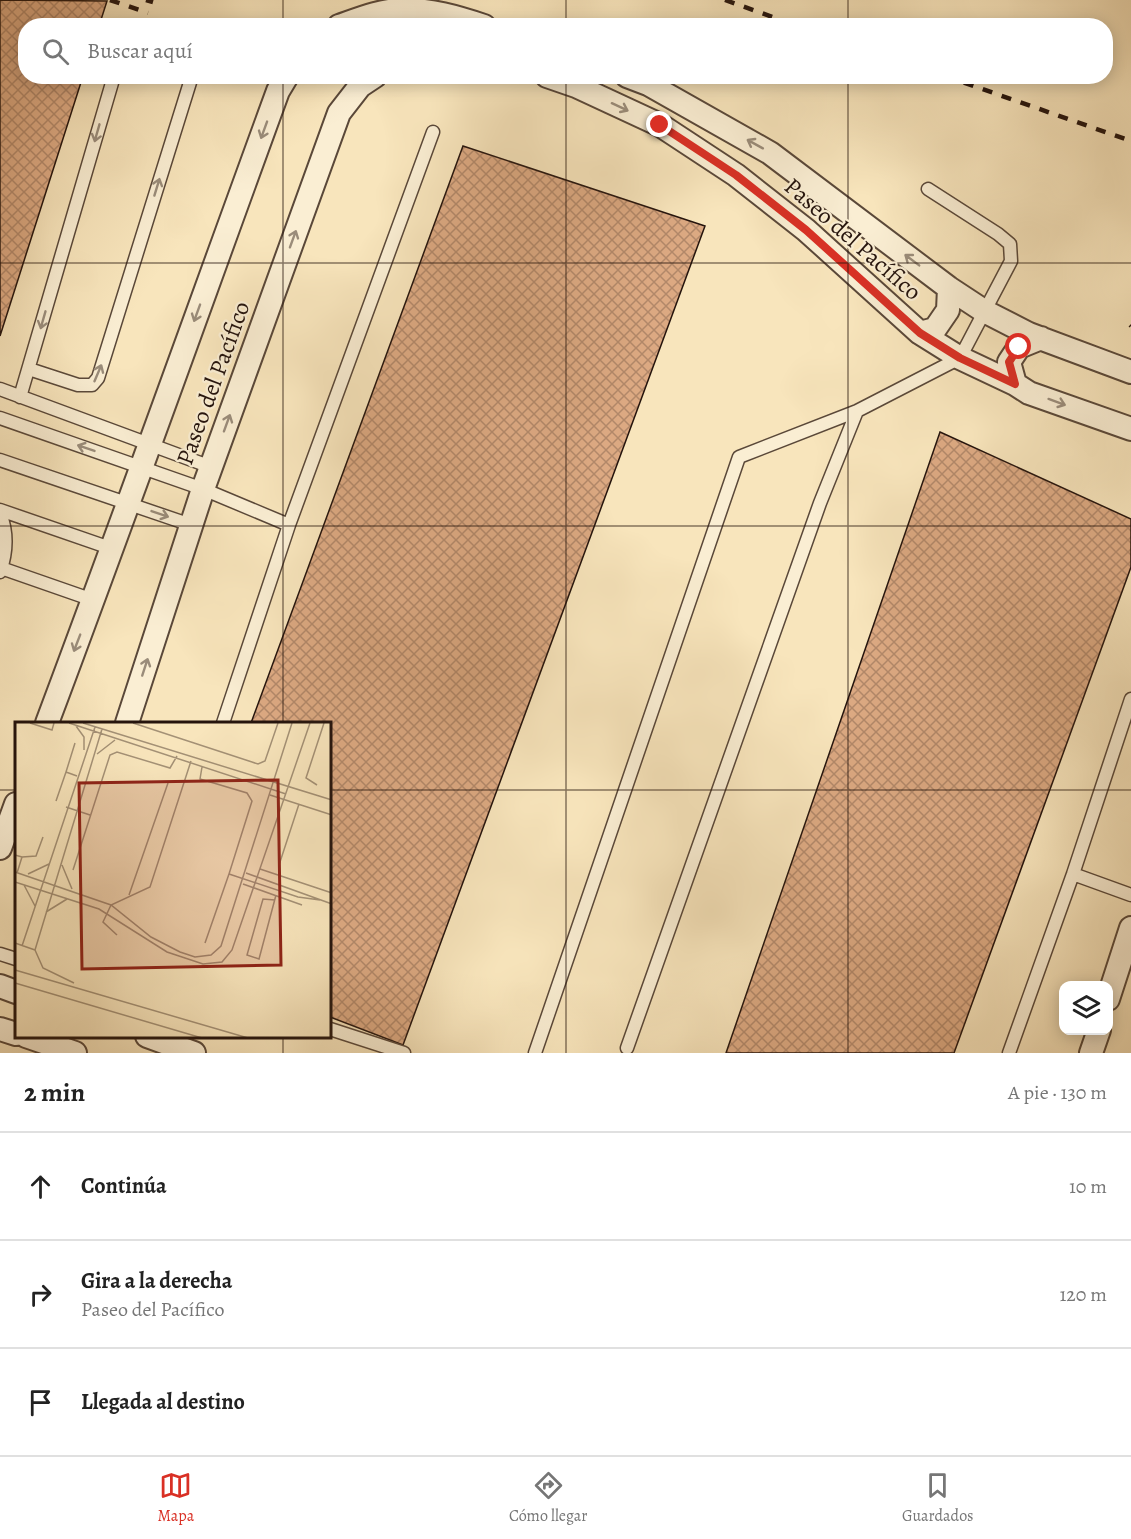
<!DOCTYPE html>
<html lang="es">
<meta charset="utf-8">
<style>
body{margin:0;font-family:Alegreya,serif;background:#f6f6f6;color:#222}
.controls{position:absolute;right:18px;bottom:18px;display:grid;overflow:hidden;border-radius:12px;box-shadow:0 3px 15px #0003}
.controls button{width:54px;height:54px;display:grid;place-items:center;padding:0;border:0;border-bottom:2px solid #e0e0e0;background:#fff;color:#222;font:30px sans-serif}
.stop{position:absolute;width:18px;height:18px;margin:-14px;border:4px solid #d93025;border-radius:50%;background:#fff}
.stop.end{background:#d93025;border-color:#fff;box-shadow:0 2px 6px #0008}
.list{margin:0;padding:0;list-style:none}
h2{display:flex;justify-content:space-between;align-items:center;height:78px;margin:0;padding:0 24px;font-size:26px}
h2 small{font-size:20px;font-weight:400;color:#767676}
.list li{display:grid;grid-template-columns:39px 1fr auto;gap:18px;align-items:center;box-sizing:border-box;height:108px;padding:0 24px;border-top:2px solid #e0e0e0}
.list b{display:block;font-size:22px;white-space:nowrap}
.list p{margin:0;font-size:20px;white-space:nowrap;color:#767676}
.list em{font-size:20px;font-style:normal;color:#767676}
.icon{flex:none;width:33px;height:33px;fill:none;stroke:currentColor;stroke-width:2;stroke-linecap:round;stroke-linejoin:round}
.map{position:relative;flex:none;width:1131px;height:1053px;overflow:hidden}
.search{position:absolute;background:#fff;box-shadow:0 3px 15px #0003;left:18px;right:18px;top:18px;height:66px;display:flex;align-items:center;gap:15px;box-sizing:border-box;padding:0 21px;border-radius:24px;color:#767676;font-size:22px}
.sheet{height:402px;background:#fff}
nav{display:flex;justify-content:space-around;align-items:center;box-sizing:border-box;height:84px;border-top:2px solid #e0e0e0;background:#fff;font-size:16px;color:#767676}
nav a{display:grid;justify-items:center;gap:3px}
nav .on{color:#d93025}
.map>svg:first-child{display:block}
</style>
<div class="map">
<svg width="1131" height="1053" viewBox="0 0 1131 1053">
<defs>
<pattern id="building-cross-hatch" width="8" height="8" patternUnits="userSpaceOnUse" patternTransform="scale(1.5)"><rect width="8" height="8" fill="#dca982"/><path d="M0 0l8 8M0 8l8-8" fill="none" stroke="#b28869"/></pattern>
</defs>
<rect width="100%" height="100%" fill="#f8e5bc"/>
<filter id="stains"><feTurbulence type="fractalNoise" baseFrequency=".00333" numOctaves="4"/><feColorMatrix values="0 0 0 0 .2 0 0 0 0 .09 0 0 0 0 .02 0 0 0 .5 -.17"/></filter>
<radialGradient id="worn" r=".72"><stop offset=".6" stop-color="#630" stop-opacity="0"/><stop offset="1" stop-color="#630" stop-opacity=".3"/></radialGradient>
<!-- building -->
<path fill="url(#building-cross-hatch)" stroke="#25140d" stroke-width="1.5" d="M 0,0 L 107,1 L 99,26 L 26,26 L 26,76 L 83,76 L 0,336 Z
M 463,146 L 705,226 L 403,1045 L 330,1017 L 330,723 L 251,723 Z
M 940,432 L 1131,519 L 1131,567 L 954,1053 L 726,1053 Z"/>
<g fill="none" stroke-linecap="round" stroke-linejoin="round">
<defs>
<path id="service" d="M 29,369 L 78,385 L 92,385 L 98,378 L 192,76
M 0,389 L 211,467
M 20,397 L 114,76
M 0,418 L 203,489 L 289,525 L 433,132
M 0,460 L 191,525
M 0,510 L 113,549
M 0,513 C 8,533 7,552 0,572
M 1,568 L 93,600
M 223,723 L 289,525
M 1073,874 L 1131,895
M 0,954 L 16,959
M 330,1029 L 404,1053
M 627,1048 L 820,503 L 857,411
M 535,1053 L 739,457 L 857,411 L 960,358 L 1011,261 L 1010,244 L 998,234 L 928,189
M 1009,1053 L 1073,874 L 1131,699"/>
<path id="minor" d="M 339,26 C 359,19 380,10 402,10 C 430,9 457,17 484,26
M 547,76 L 576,86 L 660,125 L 736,175 L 806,230 L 920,333 L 960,358 L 1015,384 L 1029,393 L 1131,429
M 627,76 L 648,84 L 770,153 L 949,288 L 984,311 L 1029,334 L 1131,372
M 920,333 L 935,329 L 948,310 L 949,288
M 1015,384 L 1009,362 L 1019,347 L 1041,338
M 47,723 C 126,513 201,302 278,91 L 287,76
M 127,723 L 203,489 L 339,113 L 360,86 L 375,76
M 0,848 L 16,804
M 0,986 L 16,992
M 1108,999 L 1131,928
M 0,1029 L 16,1034
M 26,1036 L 75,1053
M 147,1036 L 194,1053
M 1091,1053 L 1099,1030"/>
</defs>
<!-- service casing -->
<use href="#service" stroke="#5a4839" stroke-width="15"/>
<!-- minor casing -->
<use href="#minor" stroke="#5a4839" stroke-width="26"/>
<!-- path -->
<path stroke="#25140d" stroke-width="4" stroke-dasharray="4.5 3" stroke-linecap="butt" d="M 1130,325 L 1131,326"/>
<!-- service -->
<use href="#service" stroke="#faeed3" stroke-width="12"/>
<!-- minor -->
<use href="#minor" stroke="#faeed3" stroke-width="22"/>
<!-- rail -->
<path stroke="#25140d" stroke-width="4.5" stroke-dasharray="10 10" stroke-linecap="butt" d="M 110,0 L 148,13
M 146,0 L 153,2
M 725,0 L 798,26
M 945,76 L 1131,141"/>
</g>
<!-- one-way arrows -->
<defs><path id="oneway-shaft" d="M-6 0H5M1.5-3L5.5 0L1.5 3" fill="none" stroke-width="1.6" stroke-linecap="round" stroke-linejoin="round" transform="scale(1.5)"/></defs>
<g stroke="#9a8c7a">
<use href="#oneway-shaft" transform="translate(620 107) rotate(25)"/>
<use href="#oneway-shaft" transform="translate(264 130) rotate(110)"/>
<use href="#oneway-shaft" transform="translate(97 133) rotate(106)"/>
<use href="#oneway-shaft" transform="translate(755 144) rotate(-151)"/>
<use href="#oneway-shaft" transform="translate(157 187) rotate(-73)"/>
<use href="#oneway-shaft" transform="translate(293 239) rotate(-70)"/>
<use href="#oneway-shaft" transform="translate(912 260) rotate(-143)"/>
<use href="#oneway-shaft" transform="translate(197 313) rotate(110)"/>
<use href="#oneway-shaft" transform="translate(43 320) rotate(106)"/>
<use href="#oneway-shaft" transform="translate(98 373) rotate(-67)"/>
<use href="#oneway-shaft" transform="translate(1057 402) rotate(20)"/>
<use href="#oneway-shaft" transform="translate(227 423) rotate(-70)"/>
<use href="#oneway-shaft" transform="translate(86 448) rotate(-161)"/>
<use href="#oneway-shaft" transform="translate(160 514) rotate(19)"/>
<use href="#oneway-shaft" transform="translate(77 643) rotate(111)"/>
<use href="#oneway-shaft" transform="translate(145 667) rotate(-72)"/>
</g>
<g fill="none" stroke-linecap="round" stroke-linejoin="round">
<!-- route -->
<path stroke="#d93025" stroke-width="8" d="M 660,125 L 736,175 L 806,230 L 920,333 L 960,358 L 1015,384 L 1009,362 L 1019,347"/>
</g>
<!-- grid -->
<path fill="none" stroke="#25140d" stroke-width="1.5" stroke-opacity="0.55" d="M 283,0 L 283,26M 566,0 L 566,26M 848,0 L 848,26M 283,76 L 283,723M 566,76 L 566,1053M 848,76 L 848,1053M 0,263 L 1131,263M 0,526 L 1131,526M 0,790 L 16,790M 330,790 L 1131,790M 283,1036 L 283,1053"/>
<g text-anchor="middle" stroke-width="4.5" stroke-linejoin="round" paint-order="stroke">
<!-- street labels -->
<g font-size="24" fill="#25140d" stroke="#faeed3">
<text transform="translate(853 239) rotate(41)" y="8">Paseo del Pacífico</text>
<text transform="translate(213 383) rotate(-70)" y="8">Paseo del Pacífico</text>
</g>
</g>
<!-- overview -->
<g transform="translate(15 722)">
<rect width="316" height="316" fill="#f8e5bc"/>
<path fill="none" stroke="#a49176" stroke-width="1.5" d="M 15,1 L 37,8 L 39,1M 54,1 L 271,72M 68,1 L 317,78M 118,1 L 243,42 L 250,39 L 263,1M 61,4 L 69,15 L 69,28M 82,32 L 100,18M 187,45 L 185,57 L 232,71 L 237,79 L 214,152M 51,50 L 60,21M 302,63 L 291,56 L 309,1M 255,73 L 317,93M 41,79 L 51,50 L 62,54M 51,85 L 75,93M 0,133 L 7,135 L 2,151M 7,135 L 21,134 L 28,115M 47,143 L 57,167M 245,147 L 317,171M 58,148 L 95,33 L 102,30 L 155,46 L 162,34M 0,150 L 96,183 L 136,215 L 165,230 L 180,235 L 196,233 L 206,224 L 277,1M 231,151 L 317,182M 13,152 L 34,142M 265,153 L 264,143 L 284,82M 0,160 L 84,187 L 152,230 L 188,242 L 207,240 L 217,228 L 295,1M 228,162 L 287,183M 9,163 L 20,184M 114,173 L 153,61M 260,178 L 248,177 L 232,233 L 244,237 L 261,173M 31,190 L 52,177M 102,213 L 88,200 L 96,183 L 135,165 L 176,39M 0,221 L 20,228 L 87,7M 190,221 L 214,152 L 283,175 L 305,178M 7,224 L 80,5M 20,228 L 28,246 L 59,261M 0,248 L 233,316M 0,261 L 187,316"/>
<path fill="#8f2418" fill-opacity="0.15" stroke="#8f2418" stroke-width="3" d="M 263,58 L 266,243 L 67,247 L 64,61 Z"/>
<rect width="316" height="316" fill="none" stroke="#25140d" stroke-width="3"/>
</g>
<rect width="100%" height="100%" filter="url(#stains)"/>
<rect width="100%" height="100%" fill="url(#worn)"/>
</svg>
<div class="controls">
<button><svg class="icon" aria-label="layers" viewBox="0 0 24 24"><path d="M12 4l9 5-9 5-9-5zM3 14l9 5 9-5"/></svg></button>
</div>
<div class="stop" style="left:1019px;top:347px"></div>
<div class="stop end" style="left:660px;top:125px"></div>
<div class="search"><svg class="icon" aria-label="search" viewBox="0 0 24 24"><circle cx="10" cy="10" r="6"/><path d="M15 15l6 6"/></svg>Buscar aquí</div>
</div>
<section class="sheet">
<h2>2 min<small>A pie · 130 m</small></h2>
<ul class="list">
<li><svg class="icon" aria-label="ahead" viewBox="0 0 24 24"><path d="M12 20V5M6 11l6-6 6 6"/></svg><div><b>Continúa</b></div><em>10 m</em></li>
<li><svg class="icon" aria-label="right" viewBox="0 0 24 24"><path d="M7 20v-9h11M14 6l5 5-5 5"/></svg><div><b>Gira a la derecha</b><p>Paseo del Pacífico</p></div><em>120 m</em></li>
<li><svg class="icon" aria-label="arrive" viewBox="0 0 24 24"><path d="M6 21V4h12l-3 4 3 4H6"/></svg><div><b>Llegada al destino</b></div></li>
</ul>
</section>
<nav>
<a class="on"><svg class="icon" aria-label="map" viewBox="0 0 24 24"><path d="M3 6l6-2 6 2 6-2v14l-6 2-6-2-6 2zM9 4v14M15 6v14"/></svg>Mapa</a>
<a><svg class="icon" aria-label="directions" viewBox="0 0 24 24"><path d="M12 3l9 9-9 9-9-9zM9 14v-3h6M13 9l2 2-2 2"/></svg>Cómo llegar</a>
<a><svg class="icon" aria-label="saved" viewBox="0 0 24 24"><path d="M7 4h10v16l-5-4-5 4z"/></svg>Guardados</a>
</nav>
